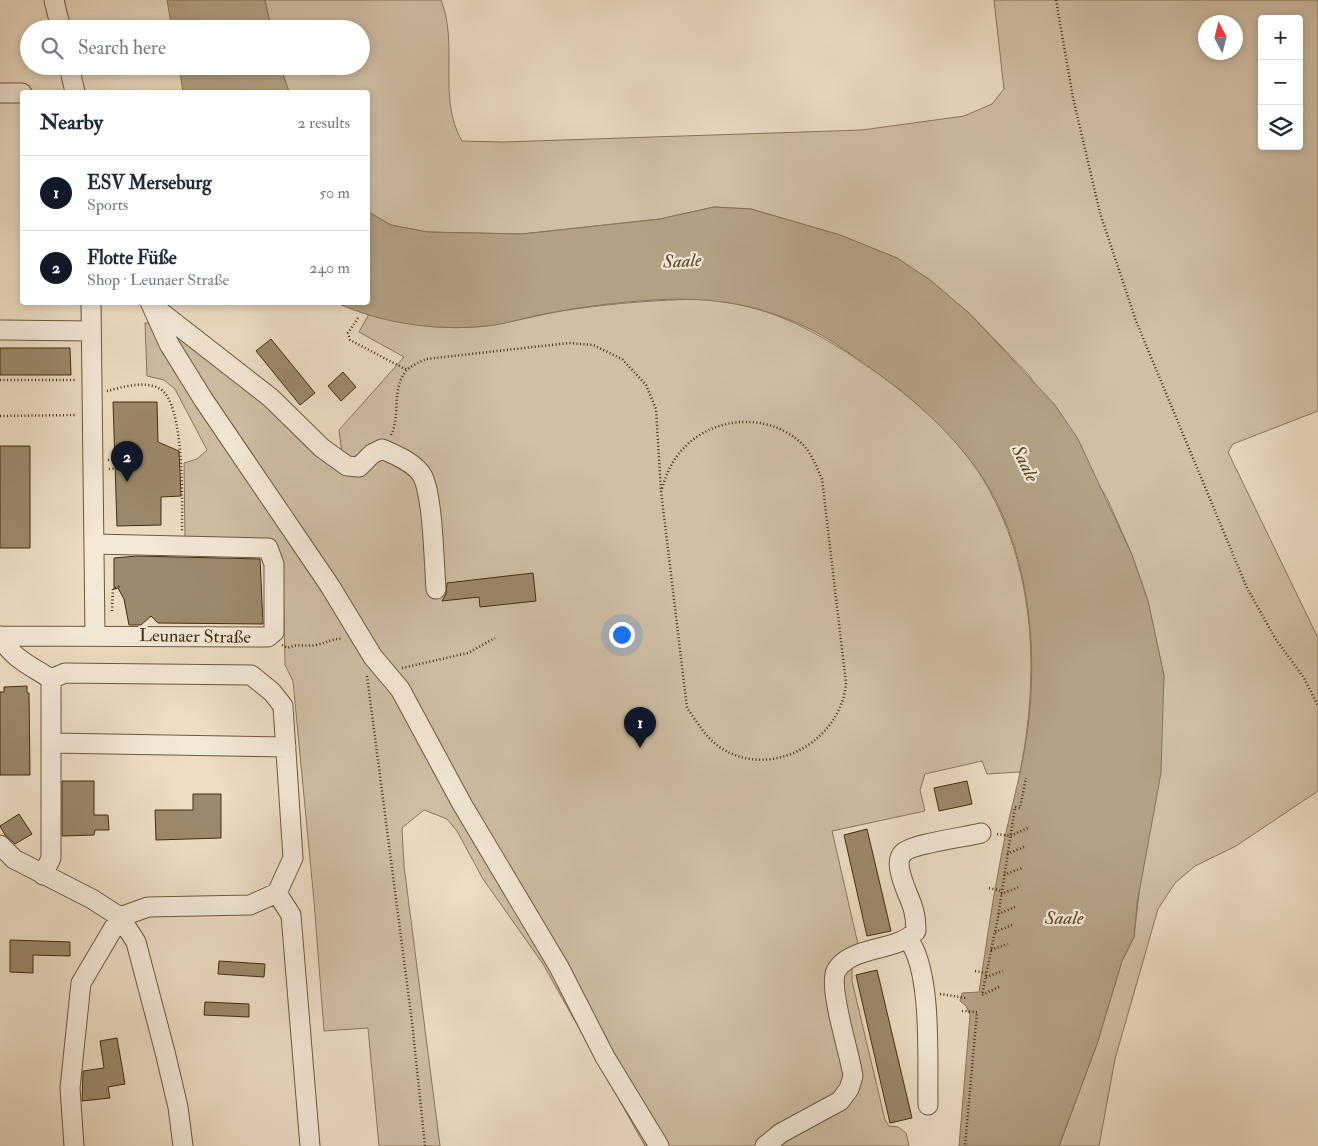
<!DOCTYPE html>
<meta charset="utf-8">
<style>
body{margin:0;font-family:"IM FELL Double Pica",serif;background:#f6f6f7;color:#1f2937}
.controls{position:absolute;right:15px;top:15px;display:grid;overflow:hidden;border-radius:5px;box-shadow:0 2px 8px #0003}
.controls button{width:45px;height:45px;display:grid;place-items:center;padding:0;border:0;border-bottom:1px solid #e0e1e3;background:#fff;color:#1f2937;font:25px sans-serif}
.compass{position:absolute;left:1198px;top:15px;width:45px;height:45px;border-radius:50%;background:#fff;box-shadow:0 2px 8px #0003;rotate:353deg}
.you{position:absolute;left:621px;top:634px;width:18px;height:18px;margin:-12px;border:4px solid #fff;border-radius:50%;background:#1a73e8;box-shadow:0 0 0 8px #1a73e833}
.badge{display:grid;place-items:center;width:32px;height:32px;border-radius:50%;background:#111827;color:#fff;font-size:16px;font-weight:700}
.pin{position:absolute;translate:-50% -41px;filter:drop-shadow(0 1px 2px #0008)}
.pin::after{content:'';position:absolute;top:26px;width:18px;height:15px;background:inherit;clip-path:polygon(0 0,100% 0,50% 100%)}
.list{margin:0;padding:0;list-style:none}
h2{display:flex;justify-content:space-between;align-items:center;height:65px;margin:0;padding:0 20px;font-size:21px}
h2 small{font-size:16px;font-weight:400;color:#747a83}
.list li{display:grid;grid-template-columns:32px 1fr auto;gap:15px;align-items:center;box-sizing:border-box;height:75px;padding:0 20px;border-top:1px solid #e0e1e3}
.list b{display:block;font-size:19px;white-space:nowrap}
.list p{margin:0;font-size:16px;white-space:nowrap;color:#747a83}
.list em{font-size:16px;font-style:normal;color:#747a83}
.icon{flex:none;width:28px;height:28px;fill:none;stroke:currentColor;stroke-width:2;stroke-linecap:round;stroke-linejoin:round}
.map{position:relative;flex:none;width:1318px;height:1146px;overflow:hidden}
.search{position:absolute;background:#fff;box-shadow:0 2px 8px #0003;left:20px;top:20px;width:350px;height:55px;display:flex;align-items:center;gap:12px;box-sizing:border-box;padding:0 18px;border-radius:28px;color:#747a83;font-size:19px}
.panel{position:absolute;background:#fff;box-shadow:0 2px 8px #0003;left:20px;top:90px;width:350px;height:215px;border-radius:5px}
.map>svg:first-child{display:block}
</style>
<div class="map">
<svg width="1318" height="1146" viewBox="0 0 1318 1146">
<rect width="100%" height="100%" fill="#ecddc3"/>
<filter id="stains"><feTurbulence type="fractalNoise" baseFrequency=".004" numOctaves="4"/><feColorMatrix values="0 0 0 0 .2 0 0 0 0 .09 0 0 0 0 .02 0 0 0 .5 -.17"/></filter>
<radialGradient id="worn" r=".72"><stop offset=".6" stop-color="#630" stop-opacity="0"/><stop offset="1" stop-color="#630" stop-opacity=".3"/></radialGradient>
<!-- green -->
<path fill="#cfbfa4" stroke="#8a7658" fill-rule="evenodd" d="M 265,0 L 441,0 C 459,45 437,98 462,141 L 503,142 L 862,130 L 964,116 L 992,104 L 1004,89 L 994,0 L 1318,0 L 1318,411 L 1233,444 L 1228,452 L 1318,638 L 1318,791 L 1236,846 L 1195,866 L 1175,883 L 1158,909 L 1115,1059 L 1099,1146 L 1059,1146 L 1097,1044 L 1122,961 L 1134,937 L 1164,676 L 1148,601 L 1132,555 L 1107,498 L 1029,375 L 970,314 L 930,280 L 897,258 L 840,235 L 751,209 L 714,207 L 660,219 L 522,234 L 427,232 L 391,225 L 368,212 L 368,92 L 289,92 L 280,66 L 361,66 L 361,29 L 271,29 ZM 1262,19 L 1299,19 L 1299,146 L 1262,146 ZM 1206,22 L 1236,22 L 1236,52 L 1206,52 Z
M 700,299 C 768,305 807,326 863,363 C 910,395 961,438 988,488 C 1036,574 1039,677 1020,772 L 987,774 L 982,761 L 925,774 L 920,790 L 925,811 L 832,831 L 858,944 L 845,952 L 852,967 L 852,981 L 885,1120 L 889,1126 L 898,1127 L 906,1133 L 909,1146 L 645,1146 L 543,964 L 483,879 L 457,831 L 447,819 L 424,810 L 402,828 L 404,866 L 440,1146 L 379,1146 L 368,1028 L 324,1031 L 314,901 L 293,681 L 285,665 L 283,564 L 270,545 L 185,540 L 184,463 L 197,459 L 207,450 L 175,389 L 164,380 L 147,376 L 145,323 L 170,324 L 344,470 L 339,430 L 404,357 L 359,332 L 369,314 C 410,326 455,332 497,324 C 523,320 549,312 575,309 C 617,303 658,300 700,299 Z"/>
<!-- water -->
<path fill="#b3a184" stroke="#877354" d="M 167,0 L 265,0 L 271,29 L 172,29 Z
M 179,66 L 280,66 L 289,92 L 183,92 Z
M 714,207 L 751,209 L 840,235 L 897,258 L 930,280 L 970,314 L 1055,405 L 1078,439 L 1132,555 L 1148,601 L 1164,676 L 1161,773 L 1137,904 L 1134,937 L 1122,961 L 1097,1044 L 1059,1146 L 959,1146 L 970,1015 L 966,1006 L 960,1001 L 962,993 L 979,992 C 986,947 992,902 1001,857 C 1008,818 1020,780 1026,741 C 1039,658 1031,560 988,486 C 960,440 914,398 870,368 C 854,357 839,345 823,336 C 770,306 716,296 655,300 C 618,302 580,307 544,314 C 528,317 511,322 495,325 C 443,332 385,325 337,303 L 368,302 L 368,212 L 391,225 L 427,232 L 522,234 L 660,219 Z"/>
<!-- building -->
<path fill="#9b896b" stroke="#442d0b" d="M 271,339 L 315,393 L 300,405 L 256,351 Z
M 0,348 L 70,348 L 71,375 L 0,375 Z
M 343,372 L 356,387 L 341,401 L 328,386 Z
M 113,402 L 157,402 L 158,442 L 179,451 L 181,496 L 161,497 L 161,525 L 117,526 Z
M 0,446 L 30,446 L 30,548 L 0,548 Z
M 137,556 L 260,559 L 263,624 L 158,623 L 151,616 L 141,625 L 129,625 L 124,599 L 118,588 L 114,589 L 114,558 Z
M 533,573 L 536,601 L 480,607 L 479,597 L 442,601 L 446,594 L 447,583 Z
M 27,686 L 27,693 L 29,693 L 30,775 L 0,775 L 0,692 L 4,692 L 4,687 Z
M 62,781 L 94,781 L 94,815 L 108,815 L 109,830 L 95,830 L 94,835 L 62,836 Z
M 967,781 L 972,804 L 939,811 L 934,788 Z
M 193,794 L 221,794 L 221,838 L 156,840 L 155,810 L 193,810 Z
M 19,814 L 32,834 L 15,844 L 5,835 L 0,826 Z
M 867,829 L 891,931 L 867,936 L 844,835 Z
M 10,940 L 70,942 L 70,956 L 33,955 L 33,973 L 10,972 Z
M 219,961 L 265,964 L 264,977 L 218,974 Z
M 877,970 L 912,1118 L 890,1123 L 856,975 Z
M 205,1002 L 249,1004 L 249,1017 L 204,1015 Z
M 117,1038 L 125,1084 L 108,1087 L 110,1098 L 82,1101 L 83,1071 L 104,1068 L 100,1041 Z"/>
<g fill="none" stroke-linecap="round" stroke-linejoin="round">
<defs>
<path id="minor" d="M 54,0 L 61,29
M 69,66 L 75,92
M 0,93 L 22,93
M 91,302 L 95,635
M 150,302 L 169,344 L 203,399 L 330,586 L 373,657 L 400,689 L 462,804 L 559,967 L 605,1057 L 659,1146
M 153,306 L 271,398 L 322,448 L 347,466 L 359,467 L 372,454 L 382,449 C 396,455 417,464 423,477 C 433,498 434,563 436,589
M 0,330 L 91,331
M 0,636 L 268,637 L 274,632 L 274,564 L 268,548 L 94,544
M 1,636 C 9,657 33,667 51,679 L 65,673 L 251,675 L 272,692 L 283,706 L 293,858 L 277,893 L 250,905 L 148,907 L 120,917 L 81,983 L 70,1088 L 74,1146
M 52,743 L 286,747
M 0,845 L 14,859 L 92,899 L 120,917 L 136,942 L 165,1052 L 178,1107 L 183,1146
M 43,875 L 51,858 L 51,679
M 277,893 L 291,915 L 310,1146
M 908,939 C 933,971 927,1064 928,1105
M 765,1146 L 781,1133 L 840,1101 L 849,1089 L 853,1076 C 850,1054 828,988 836,971 C 842,960 857,954 868,951 C 885,946 904,944 916,931 C 916,904 907,898 901,875 C 899,868 897,859 903,853 C 911,844 966,837 981,833"/>
</defs>
<!-- minor casing -->
<use href="#minor" stroke="#6e5939" stroke-width="21"/>
<!-- path -->
<path stroke="#442d0b" stroke-width="2.5" stroke-dasharray="1 2.5" stroke-linecap="butt" d="M 1056,0 L 1073,98 L 1100,213 L 1136,321 L 1247,588 L 1275,638 L 1304,678 L 1318,706
M 358,318 L 348,333 L 350,340 L 407,370
M 0,380 L 76,380
M 107,391 C 123,387 145,380 160,389 C 185,403 182,504 182,531
M 0,416 L 76,415
M 391,435 C 401,415 391,390 406,371 C 410,366 420,362 426,359 L 569,343 L 593,345 L 622,359 L 646,385 L 656,409 L 661,491 L 687,708 C 697,722 706,738 721,748 C 772,781 842,740 846,683 L 822,479 C 816,466 811,451 800,442 C 763,409 702,418 675,459 C 668,469 665,480 661,491
M 108,460 L 119,459
M 109,469 L 120,468
M 112,611 L 113,589 L 120,586
M 282,645 L 288,648 C 297,643 307,647 316,645 C 326,643 333,638 343,639
M 402,668 L 468,653 L 495,638
M 367,676 L 412,1022 L 425,1146
M 997,834 L 1010,836 L 1028,828
M 1007,854 L 1024,847
M 1004,875 L 1022,868
M 989,888 L 1002,891
M 1001,894 L 1019,887
M 998,914 L 1015,907
M 995,932 L 1012,925
M 991,950 L 1008,944
M 975,971 L 986,973
M 986,977 L 1003,971
M 999,987 L 982,995 L 998,917 L 1015,807 L 1020,808 L 1026,778
M 940,994 L 966,998
M 962,1011 L 977,1012 L 965,1146"/>
<!-- minor -->
<use href="#minor" stroke="#f3e9d8" stroke-width="19"/>
</g>
<g text-anchor="middle" stroke-width="4.5" stroke-linejoin="round" paint-order="stroke">
<!-- street labels -->
<g font-size="18" fill="#442d0b" stroke="#f3e9d8">
<text transform="translate(195 636) rotate(1)" y="6">Leunaer Straße</text>
</g>
<!-- water labels -->
<g font-size="19" font-style="italic" fill="#604a29" stroke="#f3e9d8">
<text transform="translate(682 260) rotate(-3)" y="7">Saale</text>
<text transform="translate(1026 463) rotate(64)" y="7">Saale</text>
<text x="1064" y="924">Saale</text>
</g>
</g>
<rect width="100%" height="100%" filter="url(#stains)"/>
<rect width="100%" height="100%" fill="url(#worn)"/>
</svg>
<div class="controls">
<button>+</button>
<button>−</button>
<button><svg class="icon" aria-label="layers" viewBox="0 0 24 24"><path d="M12 4l9 5-9 5-9-5zM3 14l9 5 9-5"/></svg></button>
</div>
<svg class="compass" viewBox="-18 -18 36 36"><path d="M0-13l5 13h-10z" fill="#e53935"/><path d="M0 13l5-13h-10z" fill="#747a83"/></svg>
<div class="you"></div>
<div class="pin badge" style="left:640px;top:748px">1</div>
<div class="pin badge" style="left:127px;top:482px">2</div>
<div class="search"><svg class="icon" aria-label="search" viewBox="0 0 24 24"><circle cx="10" cy="10" r="6"/><path d="M15 15l6 6"/></svg>Search here</div>
<section class="panel">
<h2>Nearby<small>2 results</small></h2>
<ul class="list">
<li><span class="badge">1</span><div><b>ESV Merseburg</b><p>Sports</p></div><em>50 m</em></li>
<li><span class="badge">2</span><div><b>Flotte Füße</b><p>Shop · Leunaer Straße</p></div><em>240 m</em></li>
</ul>
</section>
</div>
